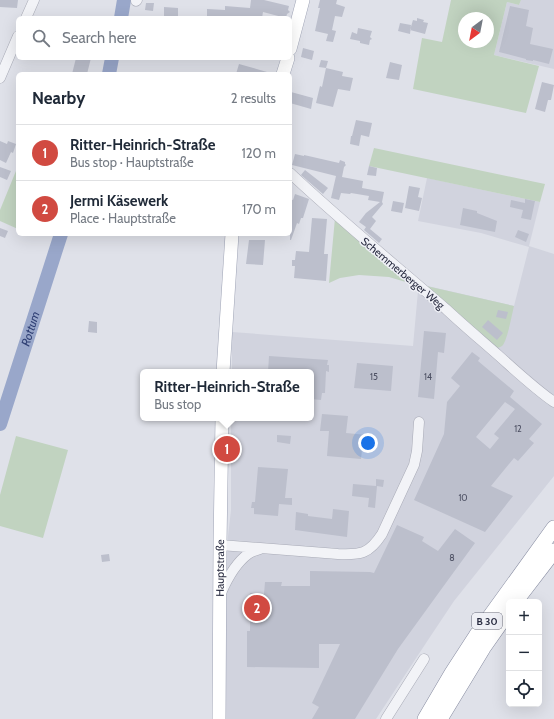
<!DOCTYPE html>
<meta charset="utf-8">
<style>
body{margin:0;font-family:Cabin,sans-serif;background:#f6f6f7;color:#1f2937}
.controls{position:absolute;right:12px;bottom:12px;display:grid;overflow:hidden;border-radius:6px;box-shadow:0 4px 16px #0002}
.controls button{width:36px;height:36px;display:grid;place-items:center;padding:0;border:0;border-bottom:1px solid #e0e1e3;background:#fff;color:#1f2937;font:20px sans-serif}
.compass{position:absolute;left:458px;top:12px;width:36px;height:36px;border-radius:50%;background:#fff;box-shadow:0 4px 16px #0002;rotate:212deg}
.you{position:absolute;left:368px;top:443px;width:14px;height:14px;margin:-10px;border:3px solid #fff;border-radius:50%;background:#1a73e8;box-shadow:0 0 0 6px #1a73e833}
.badge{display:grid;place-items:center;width:26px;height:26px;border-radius:50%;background:#d14a41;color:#fff;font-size:13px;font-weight:700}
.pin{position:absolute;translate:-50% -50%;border:2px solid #fff;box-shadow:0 1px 4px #0006}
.popup{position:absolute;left:140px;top:369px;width:174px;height:52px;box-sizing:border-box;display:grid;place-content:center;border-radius:6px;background:#fff;filter:drop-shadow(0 1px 3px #0005);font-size:13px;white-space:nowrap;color:#747a83}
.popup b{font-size:15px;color:#1f2937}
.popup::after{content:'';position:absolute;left:50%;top:100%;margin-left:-8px;border:8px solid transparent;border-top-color:#fff}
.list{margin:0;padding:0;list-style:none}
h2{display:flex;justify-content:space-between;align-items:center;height:52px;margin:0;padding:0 16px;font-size:17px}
h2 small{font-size:13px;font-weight:400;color:#747a83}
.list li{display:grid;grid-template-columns:26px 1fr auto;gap:12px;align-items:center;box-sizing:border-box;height:56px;padding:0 16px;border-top:1px solid #e0e1e3}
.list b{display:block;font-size:15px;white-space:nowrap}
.list p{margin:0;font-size:13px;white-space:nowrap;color:#747a83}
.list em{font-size:13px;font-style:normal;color:#747a83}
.icon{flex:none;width:22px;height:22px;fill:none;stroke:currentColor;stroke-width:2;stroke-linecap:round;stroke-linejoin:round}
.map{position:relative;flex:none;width:554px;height:719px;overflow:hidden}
.search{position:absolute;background:#fff;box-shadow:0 4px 16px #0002;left:16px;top:16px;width:276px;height:44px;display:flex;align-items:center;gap:10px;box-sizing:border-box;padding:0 14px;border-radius:6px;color:#747a83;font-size:15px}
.panel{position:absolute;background:#fff;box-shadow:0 4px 16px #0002;left:16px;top:72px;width:276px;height:164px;border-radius:6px}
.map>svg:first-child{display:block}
</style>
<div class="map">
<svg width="554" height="719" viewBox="0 0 554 719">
<rect width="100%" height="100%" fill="#dfe1e9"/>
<!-- built -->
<path fill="#d1d3de" d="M 521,0 L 554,0 L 554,69 L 494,55 L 507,2 L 519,5 Z
M 427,178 L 540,202 L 529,246 L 554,254 L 554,476 L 454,601 L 428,640 L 376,719 L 225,719 L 226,554 L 231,510 L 231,418 L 311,418 L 311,372 L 232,372 L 232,332 L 413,346 L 418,291 L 423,285 L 514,306 L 529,247 L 481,233 L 418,221 Z"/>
<!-- green -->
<path fill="#c1d3c0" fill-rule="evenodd" d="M 451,0 L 521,0 L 519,5 L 507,2 L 494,55 L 539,66 L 526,113 L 413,89 L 422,38 L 442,42 ZM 464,18 L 488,18 L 488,42 L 464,42 Z
M 374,148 L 545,184 L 540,202 L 369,166 Z
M 18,166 L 18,229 L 0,221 L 0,210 Z
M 335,218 L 409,283 L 389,277 L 359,275 L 340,278 L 329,283 Z
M 422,285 L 514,306 C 512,314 507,342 502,346 C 499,348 496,348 493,348 Z
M 16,436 L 68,450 L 43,538 L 0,526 L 0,495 Z"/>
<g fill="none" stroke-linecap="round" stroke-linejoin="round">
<!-- river -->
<g stroke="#99a7ca" stroke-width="14">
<path d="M 121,18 L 124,0"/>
<path d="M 109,74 L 112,58"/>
<path id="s1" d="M 0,424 L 61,234"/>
</g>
</g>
<!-- building -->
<path fill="#bcbfcc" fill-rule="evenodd" d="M 0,0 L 18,0 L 17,8 L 0,7 Z
M 251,0 L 264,0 L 289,6 L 288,10 L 290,12 L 287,14 L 286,18 L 263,12 L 262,18 L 207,18 L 207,9 L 225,10 L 225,6 L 250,8 Z
M 320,0 L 337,0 L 336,4 L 345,7 L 342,17 L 335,16 L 332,30 L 336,31 L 333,42 L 326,41 L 328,34 L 315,31 L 320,8 L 318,8 Z
M 146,3 L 154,3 L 153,11 L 145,10 Z
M 510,6 L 529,10 L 526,26 L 533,28 L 530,44 L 553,49 L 549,64 L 533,60 L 533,61 L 526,60 L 526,59 L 499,52 Z
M 164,7 L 178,8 L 178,18 L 164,18 Z
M 417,18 L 424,20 L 423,22 L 428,23 L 425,34 L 410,30 L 413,20 L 417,21 Z
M 400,23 L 411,25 L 410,34 L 398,31 Z
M 358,28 L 372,31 L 370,37 L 372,39 L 370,40 L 369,45 L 360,43 L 360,41 L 350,39 L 352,32 L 357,34 Z
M 303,48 L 314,51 L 312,60 L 301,57 Z
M 76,58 L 91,58 L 87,74 L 72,74 Z
M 321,60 L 328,61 L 326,68 L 343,72 L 342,76 L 353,78 L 350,91 L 338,89 L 333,107 L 316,103 L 320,86 L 322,87 L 326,68 L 319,67 Z
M 390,62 L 402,65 L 399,80 L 386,78 Z
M 239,64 L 267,72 L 267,74 L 236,74 Z
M 542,82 L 554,85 L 551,100 L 548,100 L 545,112 L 535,109 Z
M 291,92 L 313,98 L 311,109 L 290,103 Z
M 356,120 L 372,123 L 369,137 L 361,135 L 359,146 L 350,144 L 351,136 L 352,136 Z
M 0,141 L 7,144 L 8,141 L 16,144 L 13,153 L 11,152 L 6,163 L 0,160 Z
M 295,154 L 304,156 L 304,155 L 339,163 L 340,160 L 345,162 L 345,164 L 346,165 L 344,167 L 342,177 L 363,181 L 362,188 L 384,192 L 382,202 L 383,204 L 372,217 L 376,221 L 370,229 L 382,239 L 379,243 L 364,230 L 366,227 L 359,222 L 366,213 L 380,202 L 368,200 L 369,196 L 351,193 L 350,194 L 341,193 L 339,200 L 331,198 L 336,176 L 292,165 Z
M 369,166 L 377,168 L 376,176 L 367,175 Z
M 0,167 L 11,171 L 7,180 L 0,177 Z
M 305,170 L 328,188 L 323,194 L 301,175 Z
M 409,186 L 420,188 L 418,197 L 422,198 L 419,211 L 405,208 Z
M 295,194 L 309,199 L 303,218 L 301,218 L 299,224 L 297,223 L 291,240 L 290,240 L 290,199 L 293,200 Z
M 525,199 L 535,201 L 531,220 L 521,218 L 523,210 L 510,207 L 511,200 L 525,203 Z
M 393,201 L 404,203 L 402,213 L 391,211 Z
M 463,208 L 477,211 L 477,213 L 497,221 L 495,232 L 460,225 Z
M 312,218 L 327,219 L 324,254 L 328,254 L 326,281 L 294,278 L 295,266 L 292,266 L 292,260 L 295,260 L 296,251 L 309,252 Z
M 0,228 L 8,231 L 5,238 L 0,236 Z
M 518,230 L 529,234 L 526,242 L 515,237 Z
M 249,240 L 265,240 L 263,265 L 246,264 Z
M 498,310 L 508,312 L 506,319 L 496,317 Z
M 488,320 L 503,333 L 497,340 L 482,327 Z
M 89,321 L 97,322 L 97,333 L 88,332 Z
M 424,331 L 446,333 L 444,353 L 438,352 L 434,399 L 418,397 Z
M 472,352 L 480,358 L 478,361 L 514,391 L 510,397 L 542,424 L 529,439 L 534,443 L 518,461 L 514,458 L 491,486 L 513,496 L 485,532 L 414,500 L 444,434 L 447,402 L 460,386 L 451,378 ZM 505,402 L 515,409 L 494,434 L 499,438 L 490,449 L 476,437 Z
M 269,356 L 328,360 L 327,365 L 329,365 L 329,372 L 326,371 L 325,393 L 322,393 L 321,400 L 311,399 L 311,372 L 268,372 Z
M 357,363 L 393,366 L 391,391 L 354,388 Z
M 322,414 L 348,416 L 346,433 L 367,435 L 366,441 L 363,441 L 361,459 L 327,456 L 329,431 L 320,431 Z
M 277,435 L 291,436 L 290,444 L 277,442 Z
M 258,467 L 288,469 L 285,498 L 292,498 L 292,505 L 279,504 L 278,516 L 254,514 L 254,508 L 251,508 L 252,502 L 255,502 Z
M 376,479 L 384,480 L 383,487 L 377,486 L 375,508 L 368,507 L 369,498 L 352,496 L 353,484 L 376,486 Z
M 333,509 L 349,511 L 347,537 L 295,530 L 296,512 L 308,514 L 308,516 L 332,519 Z
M 397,525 L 424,537 L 422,541 L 438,551 L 455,529 L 475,543 L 448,580 L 398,649 L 355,719 L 312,719 L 319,707 L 312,703 L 340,644 L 319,644 L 319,668 L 247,667 L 247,631 L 250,631 L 250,593 L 264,594 L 265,582 L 282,582 L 281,586 L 310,586 L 310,571 L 370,572 L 374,573 Z
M 109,554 L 110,561 L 102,562 L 101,555 Z"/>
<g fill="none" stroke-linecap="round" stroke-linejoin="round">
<defs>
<path id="minor" d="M 136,1 L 137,0
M 26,18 L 34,0
M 0,78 L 18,36
M 290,173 C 340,220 394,264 446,309 C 463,325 481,340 498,355 C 516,371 534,388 554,402
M 220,545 L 338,554 C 361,555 369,554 382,534 L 414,465 L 417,451 L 419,422
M 221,593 C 227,579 236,563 248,554 C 252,551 257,550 260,549
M 386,719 L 424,659"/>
<g id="major">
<path d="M 290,49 L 303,0"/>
<path d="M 283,74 L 288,58"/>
<path d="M 223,372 L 232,234"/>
<path id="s2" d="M 219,719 L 220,545 L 222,418"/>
</g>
<path id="highway" d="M 515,602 L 554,551
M 425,719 L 452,673 L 476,636 L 554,528
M 440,719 L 483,648 L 509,611"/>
</defs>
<!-- minor casing -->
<use href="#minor" stroke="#a8aab6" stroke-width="11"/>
<!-- major casing -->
<use href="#major" stroke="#9ea3b5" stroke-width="14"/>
<!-- highway casing -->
<use href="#highway" stroke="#868ba0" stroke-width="16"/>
<!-- minor -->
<use href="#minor" stroke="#f2f3f7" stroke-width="10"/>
<!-- major -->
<use href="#major" stroke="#fff" stroke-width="13"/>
<!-- highway -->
<use href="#highway" stroke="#fff" stroke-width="15"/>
</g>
<g text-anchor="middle" stroke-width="3" stroke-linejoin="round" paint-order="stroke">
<!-- number labels -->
<g font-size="9" fill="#4d5063">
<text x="374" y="380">15</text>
<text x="428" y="380">14</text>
<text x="518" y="432">12</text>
<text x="463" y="501">10</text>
<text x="452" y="561">8</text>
</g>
<!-- shield labels -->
<rect fill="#eff0f6" stroke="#646677" stroke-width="1" x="472" y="613" width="30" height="16" rx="3"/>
<g font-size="10" font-weight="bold" fill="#282b40">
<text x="487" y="625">B 30</text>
</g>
<!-- street labels -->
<g font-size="11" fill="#282b40" stroke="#eff0f6">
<text transform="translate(403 273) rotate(40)" y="4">Schemmerberger Weg</text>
<text dy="4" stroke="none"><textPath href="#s2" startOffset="151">Hauptstraße</textPath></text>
</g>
<!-- water labels -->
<g font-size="12" font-style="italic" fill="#314175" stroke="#eff0f6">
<text dy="4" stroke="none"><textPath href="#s1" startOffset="100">Rottum</textPath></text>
</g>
</g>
</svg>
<div class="controls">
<button>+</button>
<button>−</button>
<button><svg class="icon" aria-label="locate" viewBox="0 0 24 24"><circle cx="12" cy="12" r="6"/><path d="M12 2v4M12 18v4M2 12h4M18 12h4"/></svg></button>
</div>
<svg class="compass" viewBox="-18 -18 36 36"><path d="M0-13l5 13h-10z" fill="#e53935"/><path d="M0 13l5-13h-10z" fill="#747a83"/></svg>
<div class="you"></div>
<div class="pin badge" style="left:227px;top:449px">1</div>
<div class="popup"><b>Ritter-Heinrich-Straße</b>Bus stop</div>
<div class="pin badge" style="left:257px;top:608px">2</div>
<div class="search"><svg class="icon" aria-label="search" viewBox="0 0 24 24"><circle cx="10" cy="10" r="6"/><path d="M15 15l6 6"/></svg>Search here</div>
<section class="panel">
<h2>Nearby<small>2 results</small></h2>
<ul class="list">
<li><span class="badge">1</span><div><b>Ritter-Heinrich-Straße</b><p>Bus stop · Hauptstraße</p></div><em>120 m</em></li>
<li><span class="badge">2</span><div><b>Jermi Käsewerk</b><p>Place · Hauptstraße</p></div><em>170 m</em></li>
</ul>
</section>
</div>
